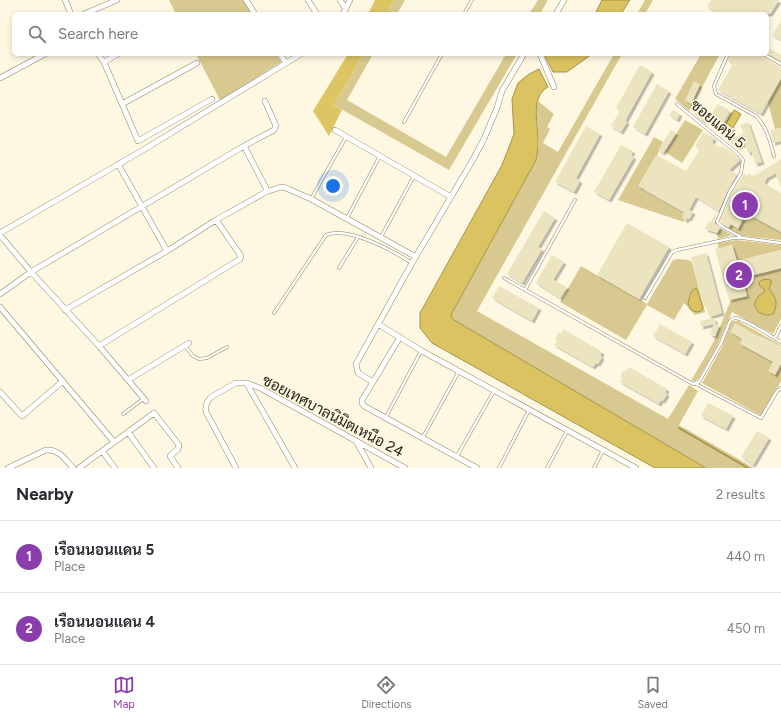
<!DOCTYPE html>
<meta charset="utf-8">
<style>
body{margin:0;font-family:Figtree,Sarabun,sans-serif;background:#f2f2f3;color:#2b2b33}
.you{position:absolute;left:333px;top:186px;width:14px;height:14px;margin:-10px;border:3px solid #fff;border-radius:50%;background:#1a73e8;box-shadow:0 0 0 6px #1a73e833}
.badge{display:grid;place-items:center;width:26px;height:26px;border-radius:50%;background:#8b3dae;color:#fff;font-size:13px;font-weight:700}
.pin{position:absolute;translate:-50% -50%;border:2px solid #fff;box-shadow:0 1px 4px #0006}
.list{margin:0;padding:0;list-style:none}
h2{display:flex;justify-content:space-between;align-items:center;height:52px;margin:0;padding:0 16px;font-size:17px}
h2 small{font-size:13px;font-weight:400;color:#7c7c81}
.list li{display:grid;grid-template-columns:26px 1fr auto;gap:12px;align-items:center;box-sizing:border-box;height:72px;padding:0 16px;border-top:1px solid #e1e1e2}
.list b{display:block;font-size:15px;white-space:nowrap}
.list p{margin:0;font-size:13px;white-space:nowrap;color:#7c7c81}
.list em{font-size:13px;font-style:normal;color:#7c7c81}
.icon{flex:none;width:22px;height:22px;fill:none;stroke:currentColor;stroke-width:2;stroke-linecap:round;stroke-linejoin:round}
.map{position:relative;flex:none;width:781px;height:468px;overflow:hidden}
.search{position:absolute;background:#fff;box-shadow:0 2px 6px #0003;left:12px;right:12px;top:12px;height:44px;display:flex;align-items:center;gap:10px;box-sizing:border-box;padding:0 14px;border-radius:6px;color:#7c7c81;font-size:15px}
.sheet{height:196px;background:#fff}
nav{display:flex;justify-content:space-around;align-items:center;box-sizing:border-box;height:56px;border-top:1px solid #e1e1e2;background:#fff;font-size:11px;color:#7c7c81}
nav a{display:grid;justify-items:center;gap:2px}
nav .on{color:#8b3dae}
.map>svg:first-child{display:block}
</style>
<div class="map">
<svg width="781" height="468" viewBox="0 0 781 468">
<defs>
<filter id="shadow"><feDropShadow dx="2.5" dy="2.5" stdDeviation="0" flood-color="#0004"/></filter>
</defs>
<rect width="100%" height="100%" fill="#fef8e3"/>
<!-- green -->
<path fill="#d8c990" d="M 169,0 L 248,0 L 256,14 L 176,14 Z
M 394,0 L 405,0 L 397,14 L 386,14 Z
M 538,0 L 548,0 L 540,14 L 529,14 Z
M 645,0 L 653,0 L 645,14 L 637,14 Z
M 196,54 L 276,54 L 281,62 L 220,100 Z
M 363,54 L 373,54 L 347,100 L 446,157 L 506,54 L 517,54 L 449,170 L 334,105 Z
M 614,54 L 622,54 L 477,311 L 668,419 L 689,385 L 698,391 L 679,425 L 754,468 L 706,468 L 454,320 L 451,317 L 452,313 L 536,160 L 539,144 L 536,106 L 538,101 L 554,114 L 547,127 L 550,129 L 543,143 L 558,152 Z
M 701,54 L 720,54 L 689,111 L 675,99 Z
M 781,79 L 781,128 L 775,129 L 768,102 Z
M 685,120 L 703,130 L 682,163 L 665,152 Z
M 654,137 L 663,142 L 643,187 L 644,190 L 686,214 L 684,222 L 618,200 Z
M 746,213 L 781,232 L 781,240 L 743,236 L 728,228 L 731,224 L 738,228 Z
M 720,228 L 732,235 L 718,239 L 717,233 Z
M 736,240 L 781,245 L 781,250 L 737,261 L 732,245 L 718,249 L 718,243 Z
M 679,259 L 688,260 L 692,262 L 705,312 L 695,315 L 684,303 L 674,320 L 647,305 L 626,340 L 560,302 L 581,266 L 647,304 L 673,260 Z
M 781,268 L 781,319 L 773,334 L 732,312 L 716,348 L 699,378 L 695,381 L 691,381 L 713,343 L 731,300 L 747,296 L 742,278 Z
M 733,321 L 738,321 L 781,345 L 781,381 L 762,415 L 758,414 L 702,383 L 722,347 L 731,323 Z"/>
<!-- forest -->
<path fill="#dec564" d="M 375,0 L 394,0 L 386,14 L 368,14 Z
M 348,54 L 363,54 L 334,105 L 342,110 L 329,136 L 313,111 Z"/>
<!-- water -->
<path fill="#dbc361" stroke="#a6944b" d="M 602,0 L 630,0 L 621,14 L 595,14 Z
M 544,54 L 592,54 L 567,72 L 553,72 Z
M 539,69 L 548,87 C 529,98 539,125 538,144 C 538,149 537,155 536,160 L 452,313 L 451,317 L 454,320 L 706,468 L 655,468 L 432,343 L 420,328 L 420,313 L 502,165 L 514,134 L 512,99 L 518,83 L 529,74 Z
M 734,110 L 741,114 L 733,128 L 726,123 Z
M 764,279 L 771,280 L 771,283 L 769,289 C 776,297 778,302 774,313 C 766,319 751,311 756,300 C 758,295 762,295 765,290 L 759,285 L 759,282 Z
M 694,289 L 697,289 L 703,308 L 701,311 L 697,312 L 691,310 L 688,303 L 691,292 Z"/>
<g fill="none" stroke-linecap="round" stroke-linejoin="round">
<!-- stream -->
<path stroke="#a6944b" stroke-width="2" d="M 679,428 L 748,468"/>
</g>
<!-- building -->
<path fill="#ece3bf" filter="url(#shadow)" d="M 711,0 L 779,0 L 770,14 L 720,14 L 707,6 Z
M 781,21 L 781,40 L 772,35 Z
M 767,47 L 781,55 L 781,61 L 767,53 Z
M 731,54 L 760,54 L 762,56 L 781,67 L 781,78 L 761,114 L 718,90 L 733,64 L 728,61 Z
M 640,65 L 652,72 L 625,121 L 627,122 L 621,132 L 611,126 L 620,111 L 616,108 Z
M 694,81 L 700,85 L 691,104 L 685,100 Z
M 657,84 L 669,91 L 645,134 L 633,127 Z
M 718,104 L 730,111 L 723,123 L 733,128 L 729,135 L 704,119 L 703,121 L 694,114 L 700,108 L 710,116 Z
M 673,110 L 680,114 L 677,120 L 669,115 Z
M 748,122 L 762,162 L 755,164 L 752,152 L 748,153 L 745,144 L 737,147 L 729,140 L 734,134 L 736,137 L 743,133 L 744,134 L 740,125 Z
M 586,126 L 600,134 L 576,178 L 580,181 L 574,192 L 555,182 Z
M 781,128 L 781,141 L 773,143 L 770,130 Z
M 671,130 L 676,133 L 663,153 L 658,150 Z
M 703,132 L 714,138 L 712,143 L 720,148 L 722,146 L 736,156 L 740,160 L 729,170 L 737,174 L 727,192 L 714,221 L 715,224 L 720,228 L 717,233 L 705,229 L 709,221 L 711,221 L 718,211 L 696,197 L 689,210 L 693,212 L 689,219 L 687,218 L 686,221 L 682,218 L 684,212 L 638,186 L 656,155 L 686,171 L 700,149 L 695,146 Z
M 621,145 L 633,151 L 631,155 L 634,157 L 609,200 L 594,192 Z
M 781,159 L 781,186 L 780,186 L 776,173 L 767,178 L 764,183 L 781,193 L 781,232 L 746,213 L 738,229 L 731,224 L 729,227 L 720,221 L 731,194 L 744,174 L 748,176 L 749,173 L 753,176 L 756,174 L 758,176 L 757,174 Z
M 544,211 L 555,218 L 538,247 L 542,249 L 522,283 L 507,274 Z
M 627,223 L 669,247 L 639,299 L 597,275 Z
M 732,245 L 737,261 L 781,250 L 781,268 L 742,278 L 747,296 L 729,300 L 715,249 Z
M 706,253 L 722,313 L 709,317 L 706,305 L 704,306 L 691,257 Z
M 552,255 L 564,262 L 553,280 L 567,287 L 560,298 L 536,283 Z
M 499,286 L 539,308 L 532,321 L 492,298 Z
M 714,318 L 716,323 L 714,324 L 719,325 L 715,336 L 710,335 L 714,324 L 701,327 L 700,321 Z
M 735,323 L 760,337 L 760,336 L 781,346 L 781,364 L 775,375 L 768,371 L 773,362 L 740,344 L 742,339 L 730,332 Z
M 660,324 L 692,342 L 685,354 L 653,336 Z
M 563,329 L 602,352 L 600,356 L 602,357 L 598,364 L 596,363 L 593,367 L 554,345 L 557,341 L 555,340 L 559,332 L 561,334 Z
M 629,367 L 667,389 L 665,393 L 667,394 L 663,401 L 661,400 L 659,404 L 620,382 L 622,378 L 620,377 L 624,370 L 626,371 Z
M 708,403 L 733,416 L 726,429 L 701,416 Z
M 757,431 L 769,438 L 753,465 L 741,457 Z"/>
<g fill="none" stroke-linecap="round" stroke-linejoin="round">
<defs>
<path id="lane" d="M 464,14 L 472,0
M 728,54 L 714,86 L 716,94 L 756,116 C 767,127 770,141 774,156
M 763,54 L 781,64
M 677,104 L 738,154 L 743,160 L 741,173 L 729,193 L 717,222 L 723,227 L 743,238
M 404,122 L 442,54
M 311,199 L 346,137
M 347,218 L 380,156
M 381,237 L 414,176
M 339,268 L 358,237
M 504,278 L 693,384 L 699,382 L 721,343 L 730,321 C 732,319 733,318 735,318 C 744,318 772,337 781,342
M 525,290 L 575,200
M 645,298 L 672,252 L 677,250 L 733,238 L 743,238 L 781,243
M 274,313 L 326,235 C 349,226 393,251 412,263
M 775,338 L 781,326
M 185,346 L 193,356 L 199,359 L 207,358 L 227,347
M 696,384 L 761,418 L 777,391 L 781,388
M 123,414 L 143,399
M 386,417 L 421,351
M 423,437 L 459,371
M 457,456 L 494,391
M 499,468 L 529,410
M 547,468 L 567,431
M 594,468 L 603,450"/>
<path id="street" d="M 65,0 L 71,14
M 246,0 L 255,14
M 308,0 L 317,14
M 340,0 L 346,9
M 84,14 L 117,0
M 343,14 L 350,0
M 556,14 L 564,0
M 98,54 L 104,62 L 138,141 L 212,99
M 280,54 L 286,63
M 540,54 L 554,87
M 104,62 L 118,54
M 0,78 L 45,54
M 122,104 L 197,63
M 335,130 L 451,197
M 244,146 L 266,188 L 266,192
M 118,164 L 167,251
M 0,233 L 143,150 L 301,54
M 0,235 L 31,272 L 99,346 L 146,401
M 0,294 L 31,272 L 244,146 L 274,130 L 276,126 L 265,101
M 0,307 L 114,442
M 65,310 L 167,251 L 216,220 L 266,192 L 281,187 L 286,188 L 311,199 L 416,257
M 378,324 L 422,351 L 636,468
M 99,346 L 240,259 L 241,256 L 239,253 L 216,220
M 128,380 L 189,343
M 373,382 L 400,337
M 247,384 L 295,468
M 0,392 L 22,416 L 63,381
M 128,432 L 154,468
M 356,441 L 371,468
M 102,451 L 115,468
M 8,468 L 46,450 C 59,449 65,459 73,468
M 79,468 L 154,413 L 179,445 L 178,449 L 170,456 L 178,468
M 236,468 L 206,412 C 205,406 207,401 211,397 L 236,383 L 247,383 L 262,389 L 405,468
M 477,468 L 364,406 L 362,403 L 362,400 L 373,382 L 358,373 L 356,364 L 412,263 L 471,163 L 483,141 L 497,108 L 502,91 L 524,54"/>
</defs>
<!-- lane casing -->
<use href="#lane" stroke="#8f8665" stroke-width="3.5"/>
<!-- street casing -->
<use href="#street" stroke="#8f8665" stroke-width="6"/>
<!-- lane -->
<use href="#lane" stroke="#fff" stroke-width="2.5"/>
<!-- street -->
<use href="#street" stroke="#fff" stroke-width="5"/>
</g>
<g text-anchor="middle" stroke-width="3" stroke-linejoin="round" paint-order="stroke">
<!-- street labels -->
<g font-size="15" fill="#292518" stroke="#fef8e3">
<text transform="translate(718 124) rotate(40)" y="5">ซอยแดน 5</text>
<text transform="translate(333 416) rotate(28)" y="5">ซอยเทศบาลนิมิตเหนือ 24</text>
</g>
</g>
</svg>
<div class="you"></div>
<div class="pin badge" style="left:745px;top:205px">1</div>
<div class="pin badge" style="left:739px;top:275px">2</div>
<div class="search"><svg class="icon" aria-label="search" viewBox="0 0 24 24"><circle cx="10" cy="10" r="6"/><path d="M15 15l6 6"/></svg>Search here</div>
</div>
<section class="sheet">
<h2>Nearby<small>2 results</small></h2>
<ul class="list">
<li><span class="badge">1</span><div><b>เรือนนอนแดน 5</b><p>Place</p></div><em>440 m</em></li>
<li><span class="badge">2</span><div><b>เรือนนอนแดน 4</b><p>Place</p></div><em>450 m</em></li>
</ul>
</section>
<nav>
<a class="on"><svg class="icon" aria-label="map" viewBox="0 0 24 24"><path d="M3 6l6-2 6 2 6-2v14l-6 2-6-2-6 2zM9 4v14M15 6v14"/></svg>Map</a>
<a><svg class="icon" aria-label="directions" viewBox="0 0 24 24"><path d="M12 3l9 9-9 9-9-9zM9 14v-3h6M13 9l2 2-2 2"/></svg>Directions</a>
<a><svg class="icon" aria-label="saved" viewBox="0 0 24 24"><path d="M7 4h10v16l-5-4-5 4z"/></svg>Saved</a>
</nav>
